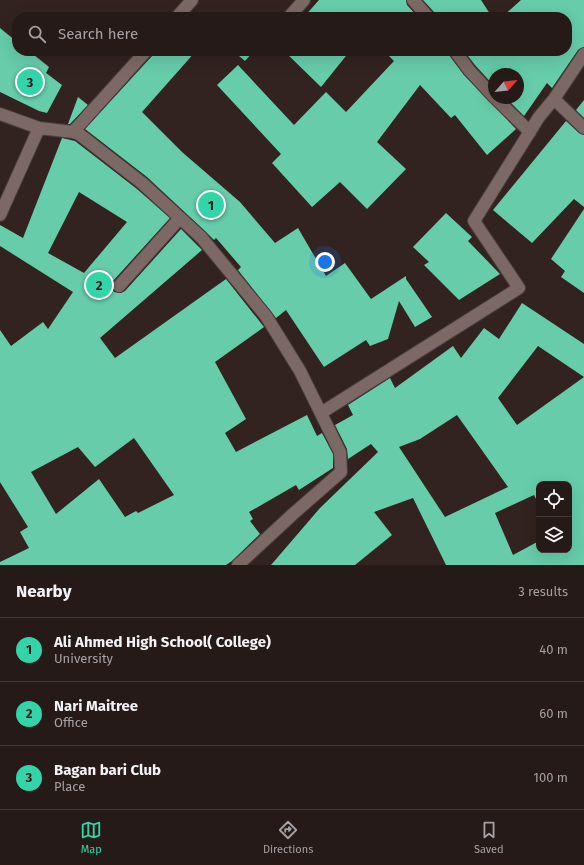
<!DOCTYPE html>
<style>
body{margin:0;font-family:"Fira Sans",sans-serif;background:#322725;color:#f1f3f6}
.controls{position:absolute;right:12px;bottom:12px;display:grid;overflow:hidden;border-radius:8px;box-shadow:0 4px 16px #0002}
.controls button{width:36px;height:36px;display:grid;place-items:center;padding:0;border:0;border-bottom:1px solid #423837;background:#261a18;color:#f1f3f6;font:20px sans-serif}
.compass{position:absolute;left:488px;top:68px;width:36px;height:36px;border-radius:50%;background:#261a18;box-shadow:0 4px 16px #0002;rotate:63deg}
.you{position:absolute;left:325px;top:262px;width:14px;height:14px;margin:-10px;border:3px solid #fff;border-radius:50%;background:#1a73e8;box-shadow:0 0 0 6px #1a73e833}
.badge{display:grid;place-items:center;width:26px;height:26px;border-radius:50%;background:#33d4a8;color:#111;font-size:13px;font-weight:700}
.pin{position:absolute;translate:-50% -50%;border:2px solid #fff;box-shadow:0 1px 4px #0006}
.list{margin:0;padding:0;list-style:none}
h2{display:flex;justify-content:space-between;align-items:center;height:52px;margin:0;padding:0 16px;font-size:17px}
h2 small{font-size:13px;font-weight:400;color:#a4a1a2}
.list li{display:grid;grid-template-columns:26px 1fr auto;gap:12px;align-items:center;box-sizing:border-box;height:64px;padding:0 16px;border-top:1px solid #423837}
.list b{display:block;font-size:15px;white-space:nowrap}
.list p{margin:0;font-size:13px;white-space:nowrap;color:#a4a1a2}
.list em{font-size:13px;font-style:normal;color:#a4a1a2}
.icon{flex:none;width:22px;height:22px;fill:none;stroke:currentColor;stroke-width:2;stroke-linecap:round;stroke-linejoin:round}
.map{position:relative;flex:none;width:584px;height:565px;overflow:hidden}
.search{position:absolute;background:#261a18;box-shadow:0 4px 16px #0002;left:12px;right:12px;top:12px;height:44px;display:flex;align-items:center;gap:10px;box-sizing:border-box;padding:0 14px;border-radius:16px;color:#a4a1a2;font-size:15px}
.sheet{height:244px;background:#261a18}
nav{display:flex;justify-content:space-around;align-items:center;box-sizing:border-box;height:56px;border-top:1px solid #423837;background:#261a18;font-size:11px;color:#a4a1a2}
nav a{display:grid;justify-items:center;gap:2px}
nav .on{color:#33d4a8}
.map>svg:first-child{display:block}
</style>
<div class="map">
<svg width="584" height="565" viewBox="0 0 584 565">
<rect width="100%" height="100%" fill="#322320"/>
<!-- building -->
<path fill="#6ca" fill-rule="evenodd" d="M 319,0 L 406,0 L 407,5 L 418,17 L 304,17 Z
M 423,0 L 481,0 L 492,17 L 435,17 L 434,12 Z
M 521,0 L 584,0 L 584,47 L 578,50 L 552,88 L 547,83 L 524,116 L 506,98 L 518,98 L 518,74 L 494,74 L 494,86 L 475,65 L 464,51 L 567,51 L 567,17 L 502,17 Z
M 0,28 L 17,42 L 17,51 L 29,51 L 49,67 L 46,73 L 62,85 L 47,113 L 39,111 L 0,92 Z
M 154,51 L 196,51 L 142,112 L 182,152 L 240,202 L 275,243 L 298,228 L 326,276 L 345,263 L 371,299 L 406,276 L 406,279 L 432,317 L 415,327 L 399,301 L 388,339 L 370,346 L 366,340 L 324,367 L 286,310 L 276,318 L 238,270 L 241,267 L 216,238 L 214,240 L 206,232 L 147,177 L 85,129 L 152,56 Z
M 233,51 L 254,51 L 245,61 Z
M 284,51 L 350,51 L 321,87 Z
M 384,51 L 448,51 L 449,55 L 464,75 L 516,129 L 487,155 L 455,115 L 451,118 L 420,85 L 377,142 L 406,169 L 367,209 L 340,182 L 312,207 L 272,163 L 281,154 L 217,85 L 238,65 L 294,125 L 326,92 L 346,112 L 394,61 Z
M 78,97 L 88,105 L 70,124 L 68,124 Z
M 584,100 L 584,118 L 576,110 Z
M 566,121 L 579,133 L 584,135 L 584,207 L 574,199 L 532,243 L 493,210 Z
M 62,138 L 75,141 L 137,189 L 170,218 L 113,281 L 112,288 L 114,292 L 121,293 L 125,291 L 181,229 L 202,250 L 100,338 L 115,358 L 226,279 L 264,327 L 215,362 L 246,419 L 225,433 L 236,452 L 307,415 L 317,436 L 322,433 L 333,454 L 333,468 L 299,490 L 296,485 L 249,512 L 253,519 L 250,521 L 260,534 L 232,561 L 226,565 L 0,565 L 0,562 L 29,548 L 20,532 L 28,527 L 0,482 L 0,330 L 11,346 L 43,322 L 48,329 L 73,292 L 0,246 L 0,225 L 23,238 ZM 79,192 L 127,222 L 84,273 L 48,253 ZM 134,438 L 174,495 L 138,513 L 136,511 L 125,517 L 99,479 L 56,514 L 31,472 L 78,447 L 95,467 Z
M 584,209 L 584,293 L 561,277 L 565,271 L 551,259 Z
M 446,213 L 472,237 L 468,241 L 500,274 L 459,300 L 424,265 L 429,262 L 413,247 Z
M 522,303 L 584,344 L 584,377 L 538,346 L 498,398 L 517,425 L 584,377 L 584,565 L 446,565 L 413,498 L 374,512 L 392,535 L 355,565 L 271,565 L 320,508 L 378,452 L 371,444 L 348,459 L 347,449 L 335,425 L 353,415 L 348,405 L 390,378 L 395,388 L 453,346 L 461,358 L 484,328 L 499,339 ZM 457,415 L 508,487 L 445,517 L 399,447 L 420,439 ZM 539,484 L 569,484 L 569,550 L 539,550 L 539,541 L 513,555 L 495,513 L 534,495 L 539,505 Z"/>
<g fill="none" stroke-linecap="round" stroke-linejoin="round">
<defs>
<path id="minor" d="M 413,0 L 428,17
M 177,17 L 192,0
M 289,17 L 304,0
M 455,51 L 469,70 L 494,97
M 495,98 L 530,132
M 554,99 L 584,128
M 0,114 L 39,128 L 73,132 L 79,134 L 142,183 L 201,237 L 266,316 L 300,371 L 340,452 L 341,472 L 293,514 L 238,565
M 73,132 L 146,51
M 0,215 L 39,128
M 119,286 L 180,218
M 321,413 L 519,288 L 474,221 L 539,117 L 554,99 L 584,54"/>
</defs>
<!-- minor casing -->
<use href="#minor" stroke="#4b3f3d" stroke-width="14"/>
<!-- minor -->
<use href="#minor" stroke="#7c6966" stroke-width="12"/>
</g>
</svg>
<div class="controls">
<button><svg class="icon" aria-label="locate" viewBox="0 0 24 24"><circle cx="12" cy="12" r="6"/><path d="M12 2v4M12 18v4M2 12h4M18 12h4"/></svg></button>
<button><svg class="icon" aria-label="layers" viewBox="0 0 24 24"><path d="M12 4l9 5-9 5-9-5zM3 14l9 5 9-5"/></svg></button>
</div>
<svg class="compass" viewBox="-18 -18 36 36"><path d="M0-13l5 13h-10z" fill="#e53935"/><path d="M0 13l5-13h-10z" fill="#a4a1a2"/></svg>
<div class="you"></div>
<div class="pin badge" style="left:211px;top:205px">1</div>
<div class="pin badge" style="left:99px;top:285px">2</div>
<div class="pin badge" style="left:30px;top:82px">3</div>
<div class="search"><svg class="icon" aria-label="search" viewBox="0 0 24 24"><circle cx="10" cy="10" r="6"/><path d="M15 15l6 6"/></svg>Search here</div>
</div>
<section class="sheet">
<h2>Nearby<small>3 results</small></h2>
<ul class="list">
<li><span class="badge">1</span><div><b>Ali Ahmed High School( College)</b><p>University</p></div><em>40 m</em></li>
<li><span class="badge">2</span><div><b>Nari Maitree</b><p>Office</p></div><em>60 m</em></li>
<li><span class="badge">3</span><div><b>Bagan bari Club</b><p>Place</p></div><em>100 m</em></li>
</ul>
</section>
<nav>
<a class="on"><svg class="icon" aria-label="map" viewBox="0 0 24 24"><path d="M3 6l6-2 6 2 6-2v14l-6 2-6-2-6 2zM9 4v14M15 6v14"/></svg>Map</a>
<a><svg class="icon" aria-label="directions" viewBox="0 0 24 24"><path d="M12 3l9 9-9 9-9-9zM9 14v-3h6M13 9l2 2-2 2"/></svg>Directions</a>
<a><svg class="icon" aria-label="saved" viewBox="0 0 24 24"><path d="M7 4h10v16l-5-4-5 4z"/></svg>Saved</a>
</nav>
